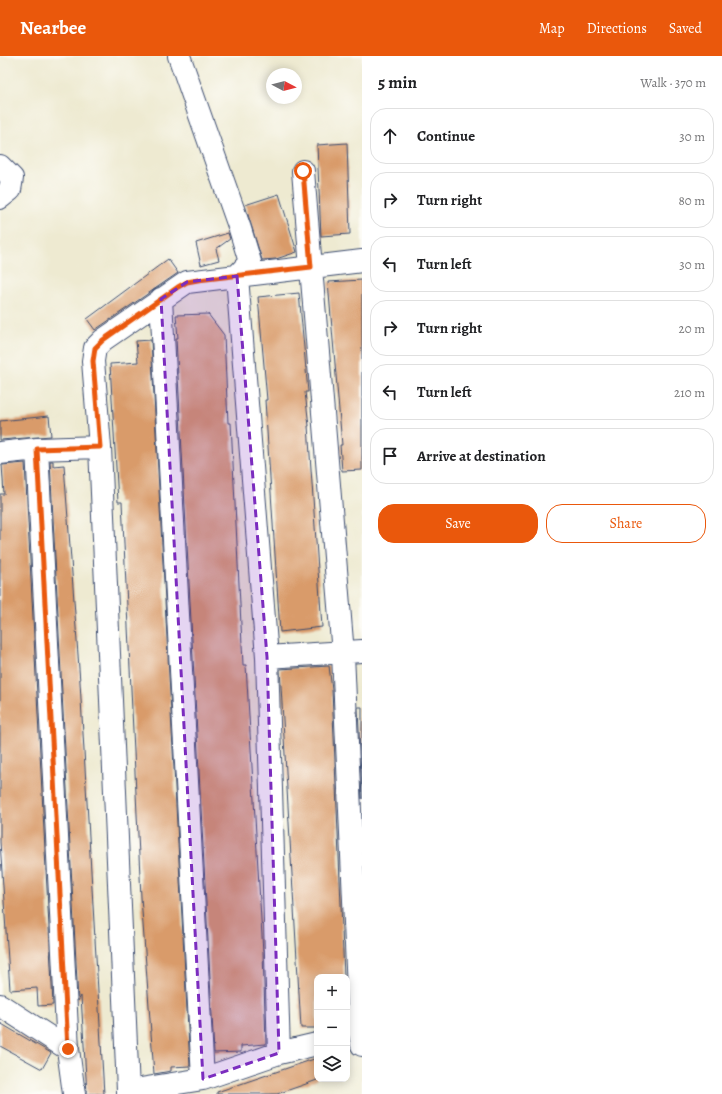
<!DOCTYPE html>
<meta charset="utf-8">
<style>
body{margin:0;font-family:Alegreya,serif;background:#f2f2f2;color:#202124}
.controls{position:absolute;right:12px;bottom:12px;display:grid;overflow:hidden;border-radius:8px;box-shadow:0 2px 10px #0003}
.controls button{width:36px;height:36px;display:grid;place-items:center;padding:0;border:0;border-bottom:1px solid #e0e0e0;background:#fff;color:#202124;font:20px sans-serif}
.compass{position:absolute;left:266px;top:12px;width:36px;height:36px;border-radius:50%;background:#fff;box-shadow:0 2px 10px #0003;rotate:97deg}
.stop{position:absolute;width:12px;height:12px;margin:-9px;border:3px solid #ea580c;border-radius:50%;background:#fff}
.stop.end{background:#ea580c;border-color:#fff;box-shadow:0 1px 4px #0008}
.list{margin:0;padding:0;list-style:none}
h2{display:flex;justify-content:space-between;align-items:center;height:52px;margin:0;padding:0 16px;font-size:17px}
h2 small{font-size:13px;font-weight:400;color:#757577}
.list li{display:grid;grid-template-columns:26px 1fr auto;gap:12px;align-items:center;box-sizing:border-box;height:56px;margin:0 8px 8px;padding:0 8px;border:1px solid #e0e0e0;border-radius:16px}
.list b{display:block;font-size:15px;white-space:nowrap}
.list em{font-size:13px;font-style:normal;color:#757577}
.actions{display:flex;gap:8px;padding:12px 16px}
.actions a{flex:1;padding:9px 0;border:1px solid #ea580c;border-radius:16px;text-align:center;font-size:14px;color:#ea580c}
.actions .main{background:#ea580c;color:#fff}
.icon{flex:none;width:22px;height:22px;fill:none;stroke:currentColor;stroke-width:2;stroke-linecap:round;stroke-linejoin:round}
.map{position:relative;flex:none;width:362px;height:1038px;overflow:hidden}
header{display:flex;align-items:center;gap:24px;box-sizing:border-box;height:56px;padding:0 20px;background:#ea580c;color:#fff}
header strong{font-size:19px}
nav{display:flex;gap:22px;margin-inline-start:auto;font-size:14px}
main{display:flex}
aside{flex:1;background:#fff}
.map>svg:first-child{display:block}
</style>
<header>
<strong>Nearbee</strong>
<nav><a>Map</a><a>Directions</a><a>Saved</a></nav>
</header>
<main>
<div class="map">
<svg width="362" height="1038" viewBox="0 0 362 1038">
<rect width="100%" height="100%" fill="#fdfcf7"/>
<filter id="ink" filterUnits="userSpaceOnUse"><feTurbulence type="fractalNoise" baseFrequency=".025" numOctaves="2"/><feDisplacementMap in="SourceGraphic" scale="8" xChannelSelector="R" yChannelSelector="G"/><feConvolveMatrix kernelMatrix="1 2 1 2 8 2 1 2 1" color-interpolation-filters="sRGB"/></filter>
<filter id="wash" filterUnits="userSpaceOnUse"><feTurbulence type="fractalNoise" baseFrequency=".012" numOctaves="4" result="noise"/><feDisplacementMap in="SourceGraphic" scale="16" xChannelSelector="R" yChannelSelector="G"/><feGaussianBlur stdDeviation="0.9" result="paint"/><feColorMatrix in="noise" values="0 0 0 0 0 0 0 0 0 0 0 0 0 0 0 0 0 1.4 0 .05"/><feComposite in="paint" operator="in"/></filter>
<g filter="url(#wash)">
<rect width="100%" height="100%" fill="#eeead1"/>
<g id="blocks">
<!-- building -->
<path fill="#d99b6b" d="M 347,87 L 350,178 L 321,180 L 317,89 Z
M 279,138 L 297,196 L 276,203 L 262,204 L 245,149 Z
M 228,177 L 230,183 L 216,193 L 219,204 L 201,209 L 196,187 Z
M 168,203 L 178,217 L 95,274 L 87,263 Z
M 362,224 L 362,414 L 342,415 L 340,389 L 342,389 L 328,226 Z
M 299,237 L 308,336 L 305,336 L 309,370 L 308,370 L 322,571 L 280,576 L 265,344 L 267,344 L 258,241 Z
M 208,258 L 224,279 L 228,367 L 231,367 L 243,609 L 246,609 L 263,897 L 266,988 L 241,990 L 241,996 L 214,997 L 176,282 L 178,282 L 176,259 Z
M 151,284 L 190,1010 L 171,1011 L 171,1015 L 154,1018 L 141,841 L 122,446 L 118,446 L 110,308 L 138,306 L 136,285 Z
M 49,360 L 51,380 L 0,384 L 0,365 Z
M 50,405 L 53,405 L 53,410 L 64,409 L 80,626 L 104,1038 L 87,1038 L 81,940 L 78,945 Z
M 25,407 L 53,949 L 38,950 L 37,932 L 10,934 L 0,786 L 0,438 L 4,438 L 2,409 Z
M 329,610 L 332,634 L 344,921 L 317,921 L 317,972 L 301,972 L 280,613 Z
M 358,651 L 362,651 L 362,743 Z
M 0,967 L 51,997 L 42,1013 L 0,990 Z
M 317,1002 L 317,1024 L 306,1028 L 277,1038 L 217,1038 L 217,1036 Z"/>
</g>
</g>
<g filter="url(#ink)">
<use href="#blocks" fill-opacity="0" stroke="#3b4b6f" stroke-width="1"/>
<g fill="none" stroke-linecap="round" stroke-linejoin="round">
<defs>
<path id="minor" d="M 179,0 L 240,173 L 250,206 L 237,220 L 267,601 L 279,997
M 0,110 L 12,122 L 10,134 L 0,142
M 303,115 L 343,598 L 360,978 L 362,989
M 161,243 L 203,1023
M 37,393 L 68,993 L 74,1038
M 0,397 L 37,393 L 100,391
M 267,601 L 362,595
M 0,949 L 68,993
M 128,1035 L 100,391 L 93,305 L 95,292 L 103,284 L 187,226 L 362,205
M 128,1038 L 128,1035 L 203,1023 L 279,997 L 317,988"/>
</defs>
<!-- minor casing -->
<use href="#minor" stroke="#3b4b6f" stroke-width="24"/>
<!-- minor -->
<use href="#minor" stroke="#fff" stroke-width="22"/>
</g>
</g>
<g fill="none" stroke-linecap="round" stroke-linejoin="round" filter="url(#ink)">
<!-- route -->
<path stroke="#ea580c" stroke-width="5" d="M 68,993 L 37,393 L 100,391 L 93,305 L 95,292 L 103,284 L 178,231 L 187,226 L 198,224 L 311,211 L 303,115"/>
</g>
<!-- marked area -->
<path fill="#7b2cbf" fill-opacity="0.2" stroke="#7b2cbf" stroke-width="3" stroke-dasharray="8 5" stroke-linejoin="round" d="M 237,220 L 267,601 L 279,997 L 203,1023 L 161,243 L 187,226 Z"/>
</svg>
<div class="controls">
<button>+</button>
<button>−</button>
<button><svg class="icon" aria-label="layers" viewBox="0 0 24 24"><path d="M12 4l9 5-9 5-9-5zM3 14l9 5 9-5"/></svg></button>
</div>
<svg class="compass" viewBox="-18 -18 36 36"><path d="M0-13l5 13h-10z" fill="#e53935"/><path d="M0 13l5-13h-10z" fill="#757577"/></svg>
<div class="stop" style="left:303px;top:115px"></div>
<div class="stop end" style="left:68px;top:993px"></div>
</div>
<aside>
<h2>5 min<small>Walk · 370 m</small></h2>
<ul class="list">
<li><svg class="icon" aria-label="ahead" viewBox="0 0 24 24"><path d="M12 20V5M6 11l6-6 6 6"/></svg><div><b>Continue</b></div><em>30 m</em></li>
<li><svg class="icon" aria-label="right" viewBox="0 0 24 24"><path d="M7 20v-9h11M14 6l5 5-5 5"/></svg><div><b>Turn right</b></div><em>80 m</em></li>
<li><svg class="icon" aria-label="left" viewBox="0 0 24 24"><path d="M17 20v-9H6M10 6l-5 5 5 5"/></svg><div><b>Turn left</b></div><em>30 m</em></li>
<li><svg class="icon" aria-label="right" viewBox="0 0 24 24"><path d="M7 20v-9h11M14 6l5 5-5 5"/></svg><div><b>Turn right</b></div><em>20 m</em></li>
<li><svg class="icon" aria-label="left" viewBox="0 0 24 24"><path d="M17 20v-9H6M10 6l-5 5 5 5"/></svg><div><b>Turn left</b></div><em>210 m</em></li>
<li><svg class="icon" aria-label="arrive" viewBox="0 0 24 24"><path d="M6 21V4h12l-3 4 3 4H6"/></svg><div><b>Arrive at destination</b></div></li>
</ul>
<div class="actions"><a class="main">Save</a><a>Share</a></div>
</aside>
</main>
